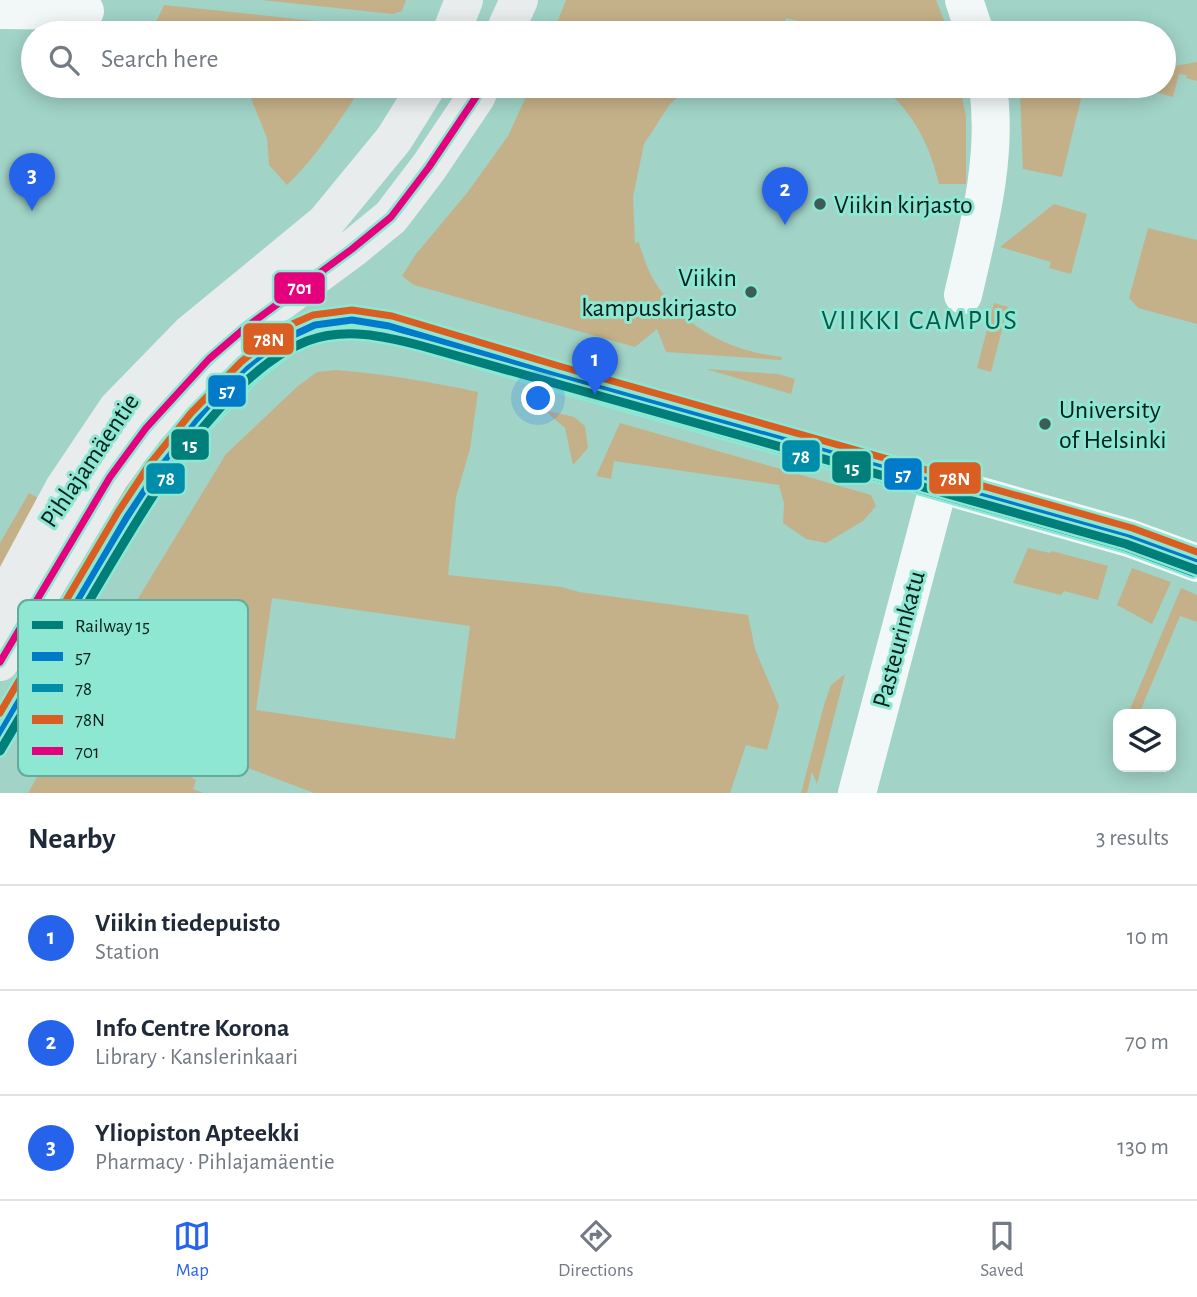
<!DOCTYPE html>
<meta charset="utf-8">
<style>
body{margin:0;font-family:"Alegreya Sans",sans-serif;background:#f6f6f7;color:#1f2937}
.controls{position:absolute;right:21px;bottom:21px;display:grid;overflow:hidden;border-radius:14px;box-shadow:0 4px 18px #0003}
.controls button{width:63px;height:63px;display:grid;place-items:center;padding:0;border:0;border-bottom:2px solid #e0e1e3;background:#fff;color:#1f2937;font:35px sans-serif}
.you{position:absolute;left:539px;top:399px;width:24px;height:24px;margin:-18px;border:5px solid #fff;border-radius:50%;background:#1a73e8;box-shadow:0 0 0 10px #1a73e833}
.badge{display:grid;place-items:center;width:46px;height:46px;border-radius:50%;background:#2563eb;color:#fff;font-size:23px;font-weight:700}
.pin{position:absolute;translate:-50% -58px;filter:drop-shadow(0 2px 4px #0008)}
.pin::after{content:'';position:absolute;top:37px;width:24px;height:21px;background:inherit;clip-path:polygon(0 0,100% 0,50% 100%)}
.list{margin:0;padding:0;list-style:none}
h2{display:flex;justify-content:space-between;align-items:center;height:91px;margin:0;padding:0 28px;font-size:30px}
h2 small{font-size:23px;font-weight:400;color:#747a83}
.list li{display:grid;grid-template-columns:46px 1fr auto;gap:21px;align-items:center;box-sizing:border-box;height:105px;padding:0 28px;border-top:2px solid #e0e1e3}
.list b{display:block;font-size:26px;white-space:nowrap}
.list p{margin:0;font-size:23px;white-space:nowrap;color:#747a83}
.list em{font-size:23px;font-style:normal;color:#747a83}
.icon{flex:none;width:38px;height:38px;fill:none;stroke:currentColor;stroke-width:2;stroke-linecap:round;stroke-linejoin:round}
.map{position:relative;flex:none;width:1197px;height:793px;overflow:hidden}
.search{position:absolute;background:#fff;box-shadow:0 4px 18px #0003;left:21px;right:21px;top:21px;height:77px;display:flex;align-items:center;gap:18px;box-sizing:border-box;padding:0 24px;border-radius:38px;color:#747a83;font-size:26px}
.sheet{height:406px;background:#fff}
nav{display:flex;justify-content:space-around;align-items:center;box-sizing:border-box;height:98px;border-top:2px solid #e0e1e3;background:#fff;font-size:19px;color:#747a83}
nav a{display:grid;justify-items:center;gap:4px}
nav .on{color:#2563eb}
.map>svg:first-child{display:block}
</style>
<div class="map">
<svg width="1197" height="793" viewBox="0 0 1197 793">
<rect width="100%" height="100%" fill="#a1d3c7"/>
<!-- green -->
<path fill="#c5b189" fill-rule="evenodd" d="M 261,0 L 406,0 L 402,11 L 393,14 Z
M 566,0 L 936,0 L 949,33 L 803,33 L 805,23 L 786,18 L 781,33 L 553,33 Z
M 164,5 L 384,28 L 389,31 L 389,33 L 254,33 L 156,22 Z
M 1197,62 L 1197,81 L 1186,78 L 1187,75 L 1179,74 L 1173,97 L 1155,92 L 1153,86 L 1164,86 L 1164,68 Z
M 246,86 L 363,86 C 339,120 317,157 287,185 L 269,165 L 267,138 Z
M 531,86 L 691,86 L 670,104 L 644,144 L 633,197 L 635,244 L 638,241 C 643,254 647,270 655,282 C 684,328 729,351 782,357 L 781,360 L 666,352 L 657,329 L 635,347 L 414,285 L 402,276 L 416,254 L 467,193 L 508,136 Z
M 882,86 L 960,86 L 966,117 L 966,184 L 939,184 C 929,143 914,114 882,86 Z
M 1064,86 L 1084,86 L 1062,177 L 1023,169 L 1020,94 Z
M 1054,204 L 1087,214 L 1071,274 L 1049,268 L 1051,262 L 1000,247 Z
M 1148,228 L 1197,240 L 1197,324 L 1138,308 L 1129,298 Z
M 994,303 L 1008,307 L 991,372 L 977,368 Z
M 706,369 L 778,374 L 795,379 L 791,394 Z
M 337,370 C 385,374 431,382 478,392 L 470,449 L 456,497 L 448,575 L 562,587 L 579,592 L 748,615 L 755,649 L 779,706 L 767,750 L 746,745 L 730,793 L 314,793 L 203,751 L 89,679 L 226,454 L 298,386 L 317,372 ZM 272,598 L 470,626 L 455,739 L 256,710 Z
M 544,410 L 574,417 L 585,426 L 588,448 L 573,465 L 565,428 Z
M 620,423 L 871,495 L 876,506 L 863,521 L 826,543 L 806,539 L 783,523 L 784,503 L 779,485 L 614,461 L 611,479 L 596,476 Z
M 154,446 L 46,632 L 33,624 Z
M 29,493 L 40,499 L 0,567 L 0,543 Z
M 1028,548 L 1050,553 L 1052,551 L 1108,566 L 1098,600 L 1064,591 L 1061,595 L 1013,583 Z
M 1132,568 L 1171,582 L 1152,624 L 1117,605 Z
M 1181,588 L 1197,595 L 1197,622 L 1180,616 L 1139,714 L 1128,714 Z
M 845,674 L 817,784 L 812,772 L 807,793 L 801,793 L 824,705 L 831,685 Z
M 75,710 L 124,739 L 127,740 L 129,738 L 196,780 L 193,789 L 203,793 L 28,793 Z"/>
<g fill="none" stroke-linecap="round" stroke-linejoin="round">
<!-- minor -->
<path stroke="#f1f8f7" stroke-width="38" d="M 964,0 L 975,33
M 0,10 L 85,11
M 963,295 C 979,226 998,157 988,86
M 857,793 L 939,484 L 1129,538 L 1197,563"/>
<!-- major -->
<path stroke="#e9ecec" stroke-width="38" d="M 451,33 L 464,0
M 504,33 L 519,0
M 0,607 L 64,488 L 117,409 L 190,334 L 325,223 L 394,139 L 427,86
M 0,662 L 110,477 L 146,428 L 209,359 L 245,328 L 352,249 L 391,217 L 429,167 L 476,97 L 481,86"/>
<defs>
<path id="bus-1" d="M 0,734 L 127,517 L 157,472 L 198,420 L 248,369 L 287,338 L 315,325 L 352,320 L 389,326 L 556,376 L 1129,538 L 1197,563"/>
<path id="bus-2" d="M 9,739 L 136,523 L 166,478 L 206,427 L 255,377 L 293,347 L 318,335 L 352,331 L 387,336 L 553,386 L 1126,548 L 1193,573"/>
<path id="bus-3" d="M 0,713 L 118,512 L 149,465 L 191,413 L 241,362 L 281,329 L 313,315 L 352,310 L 392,316 L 559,366 L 1132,528 L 1197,552"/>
<path id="bus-4" d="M 0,662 L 110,477 L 146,428 L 209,359 L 245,328 L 352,249 L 391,217 L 429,167 L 476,97 L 481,86"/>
</defs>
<!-- bus-1 casing -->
<use href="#bus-1" stroke="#8de7d2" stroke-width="12"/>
<!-- bus-2 casing -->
<use href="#bus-2" stroke="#8de7d2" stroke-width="12"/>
<!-- bus-3 casing -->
<use href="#bus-3" stroke="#8de7d2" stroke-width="12"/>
<!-- bus-4 casing -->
<use href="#bus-4" stroke="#8de7d2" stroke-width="12"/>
<!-- bus-1 -->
<use href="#bus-1" stroke="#007ac9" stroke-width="7"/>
<!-- bus-2 -->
<use href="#bus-2" stroke="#008daa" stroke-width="7"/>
<!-- bus-3 -->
<use href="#bus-3" stroke="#da5e21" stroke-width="7"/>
<!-- bus-4 -->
<use href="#bus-4" stroke="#e5007d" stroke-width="7"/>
<defs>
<path id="rail-1" d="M 0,751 C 31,699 61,648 92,596 C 131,530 168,465 220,408 C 244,381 273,354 307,341 C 345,327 384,336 422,346 L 1126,544 L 1197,570"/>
</defs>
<!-- rail-1 casing -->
<use href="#rail-1" stroke="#8de7d2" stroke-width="14"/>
<!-- rail-1 -->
<use href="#rail-1" stroke="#007e79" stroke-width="9"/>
</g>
<!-- markers -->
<g fill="#3a5e56" stroke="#8de7d2" stroke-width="2.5">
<circle cx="820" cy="204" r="7"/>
<circle cx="751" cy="292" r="7"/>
<circle cx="1045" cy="424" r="7"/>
</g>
<g text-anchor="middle" stroke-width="6" stroke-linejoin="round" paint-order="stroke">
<!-- poi labels -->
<g font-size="26" fill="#021f19" stroke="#8de7d2" text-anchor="start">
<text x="834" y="213">Viikin kirjasto</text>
<text x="737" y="286" text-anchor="end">Viikin<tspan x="737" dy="30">kampuskirjasto</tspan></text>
<text x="1059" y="418">University<tspan x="1059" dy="30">of Helsinki</tspan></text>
</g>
<!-- street labels -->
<g font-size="26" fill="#021f19" stroke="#8de7d2">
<text transform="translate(89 460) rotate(-56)" y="9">Pihlajamäentie</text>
<text transform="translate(898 639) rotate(-75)" y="9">Pasteurinkatu</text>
</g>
<!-- neighbourhood labels -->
<g font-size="28" letter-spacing="2" fill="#08584a" stroke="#8de7d2">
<text x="920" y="329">VIIKKI CAMPUS</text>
</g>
</g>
<!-- legend -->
<rect x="18" y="600" width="230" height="176" rx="10" fill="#8de7d2" stroke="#63ab9a" stroke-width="2"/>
<rect x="32" y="621" width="31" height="8" fill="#007e79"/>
<rect x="32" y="652" width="31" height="9" fill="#007ac9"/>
<rect x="32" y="684" width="31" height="8" fill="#008daa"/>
<rect x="32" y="715" width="31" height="9" fill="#da5e21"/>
<rect x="32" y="747" width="31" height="8" fill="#e5007d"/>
<g font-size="19" fill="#021f19">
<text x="75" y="632">Railway 15</text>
<text x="75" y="663">57</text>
<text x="75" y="695">78</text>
<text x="75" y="726">78N</text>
<text x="75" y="758">701</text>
</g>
<g stroke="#8de7d2" stroke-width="2.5">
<rect x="273" y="271" width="53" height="34" rx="7" fill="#e5007d"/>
<rect x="242" y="322" width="53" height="34" rx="7" fill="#da5e21"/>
<rect x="207" y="374" width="40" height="34" rx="7" fill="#007ac9"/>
<rect x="170" y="428" width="40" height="33" rx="7" fill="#007e79"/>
<rect x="781" y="439" width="40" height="34" rx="7" fill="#008daa"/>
<rect x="831" y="450" width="41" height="34" rx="7" fill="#007e79"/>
<rect x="883" y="457" width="40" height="34" rx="7" fill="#007ac9"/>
<rect x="928" y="461" width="54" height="34" rx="7" fill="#da5e21"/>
<rect x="145" y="462" width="41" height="33" rx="7" fill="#008daa"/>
</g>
<g font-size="19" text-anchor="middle" font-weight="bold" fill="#fff">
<text x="300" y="294">701</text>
<text x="269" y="346">78N</text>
<text x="227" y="397">57</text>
<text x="190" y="451">15</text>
<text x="801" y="463">78</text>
<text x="852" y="474">15</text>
<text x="903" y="481">57</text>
<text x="955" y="485">78N</text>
<text x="166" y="485">78</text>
</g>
</svg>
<div class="controls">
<button><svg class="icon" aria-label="layers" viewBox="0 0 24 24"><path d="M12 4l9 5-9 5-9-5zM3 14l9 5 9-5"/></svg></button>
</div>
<div class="you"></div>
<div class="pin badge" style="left:595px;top:395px">1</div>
<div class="pin badge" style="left:785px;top:225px">2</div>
<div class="pin badge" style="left:32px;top:211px">3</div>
<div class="search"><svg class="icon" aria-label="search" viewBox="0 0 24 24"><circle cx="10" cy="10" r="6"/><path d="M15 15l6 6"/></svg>Search here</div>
</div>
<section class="sheet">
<h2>Nearby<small>3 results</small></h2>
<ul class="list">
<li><span class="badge">1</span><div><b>Viikin tiedepuisto</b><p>Station</p></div><em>10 m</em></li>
<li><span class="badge">2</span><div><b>Info Centre Korona</b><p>Library · Kanslerinkaari</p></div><em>70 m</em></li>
<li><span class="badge">3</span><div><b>Yliopiston Apteekki</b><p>Pharmacy · Pihlajamäentie</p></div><em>130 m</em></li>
</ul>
</section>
<nav>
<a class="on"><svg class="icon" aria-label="map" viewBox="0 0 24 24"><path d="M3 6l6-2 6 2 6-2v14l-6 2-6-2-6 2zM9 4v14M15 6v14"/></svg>Map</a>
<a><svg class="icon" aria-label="directions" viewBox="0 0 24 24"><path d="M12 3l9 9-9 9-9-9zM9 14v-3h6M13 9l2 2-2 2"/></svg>Directions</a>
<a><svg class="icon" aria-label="saved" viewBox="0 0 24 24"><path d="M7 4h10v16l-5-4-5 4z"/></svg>Saved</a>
</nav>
